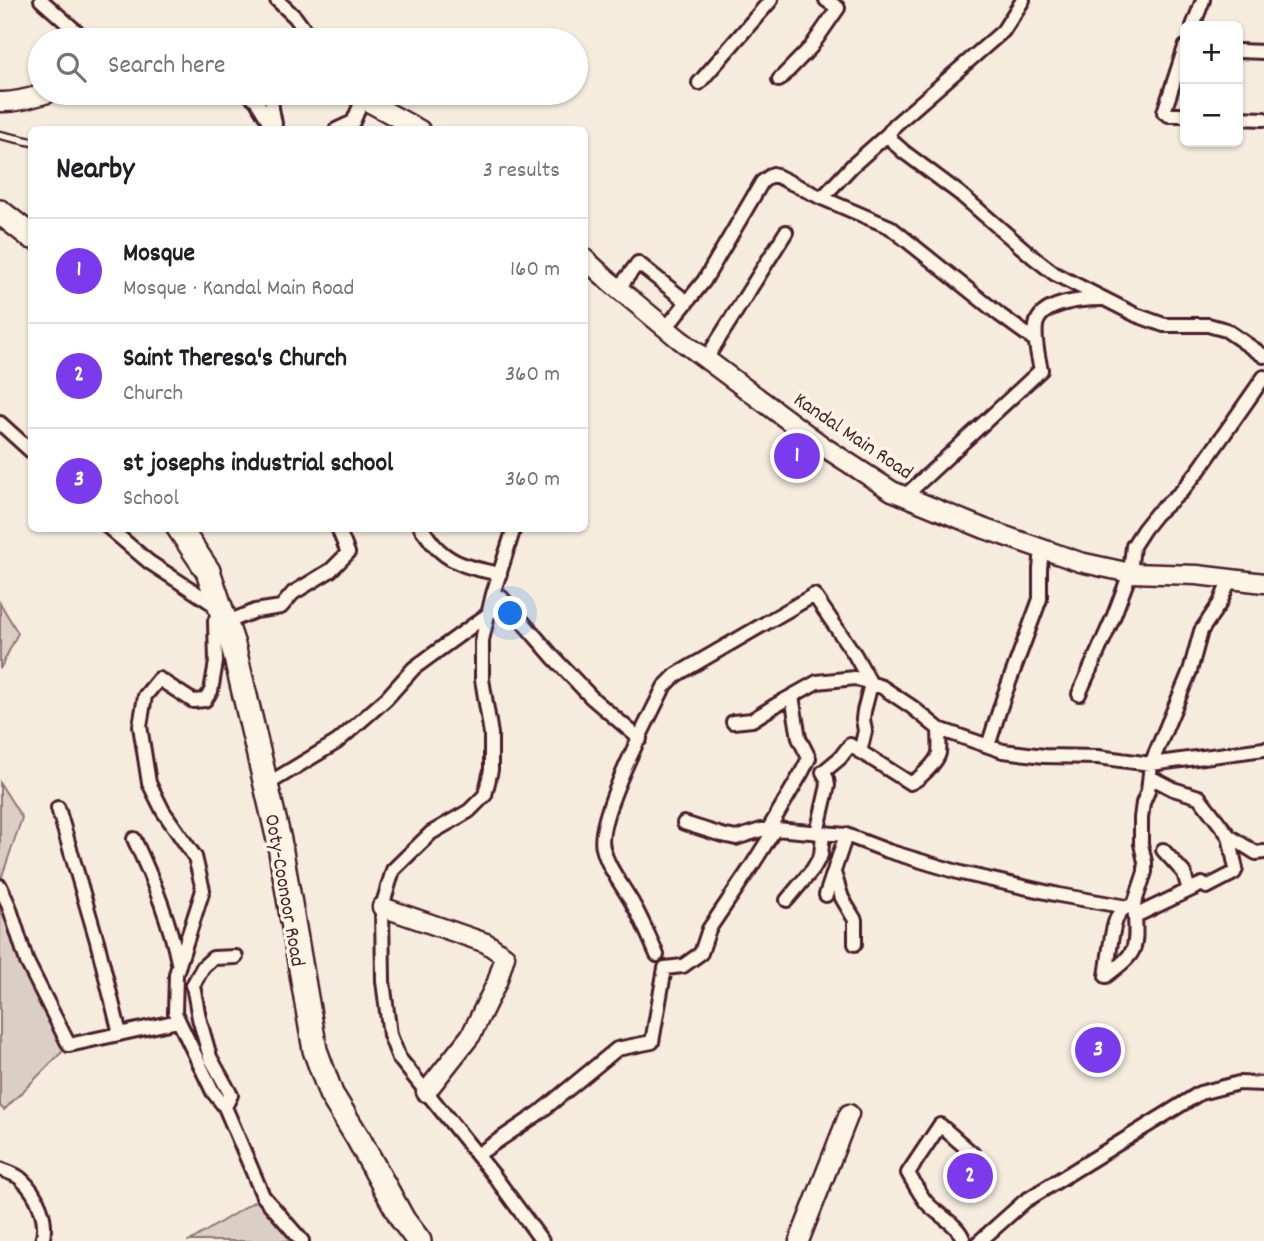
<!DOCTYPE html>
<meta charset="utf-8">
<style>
body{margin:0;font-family:Dekko,sans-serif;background:#f2f2f2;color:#202124}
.controls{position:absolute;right:21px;top:21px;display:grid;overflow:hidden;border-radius:10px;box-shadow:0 2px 5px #0004}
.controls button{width:63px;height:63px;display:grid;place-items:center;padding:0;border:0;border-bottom:2px solid #e0e0e0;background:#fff;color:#202124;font:35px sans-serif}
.you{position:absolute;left:511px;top:614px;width:24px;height:24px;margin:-18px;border:5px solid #fff;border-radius:50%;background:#1a73e8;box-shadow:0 0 0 10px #1a73e833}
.badge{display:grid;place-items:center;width:46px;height:46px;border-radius:50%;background:#7c3aed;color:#fff;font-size:23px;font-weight:700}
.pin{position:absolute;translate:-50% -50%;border:4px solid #fff;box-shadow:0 2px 7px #0006}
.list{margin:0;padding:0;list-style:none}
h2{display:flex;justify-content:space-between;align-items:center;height:91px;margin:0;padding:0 28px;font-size:30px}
h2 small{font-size:23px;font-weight:400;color:#757577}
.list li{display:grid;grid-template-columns:46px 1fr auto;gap:21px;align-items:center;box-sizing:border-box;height:105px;padding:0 28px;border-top:2px solid #e0e0e0}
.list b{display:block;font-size:26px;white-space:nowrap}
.list p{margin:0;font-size:23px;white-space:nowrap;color:#757577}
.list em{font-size:23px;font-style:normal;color:#757577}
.icon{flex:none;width:38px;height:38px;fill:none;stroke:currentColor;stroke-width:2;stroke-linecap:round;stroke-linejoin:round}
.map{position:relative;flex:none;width:1264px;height:1241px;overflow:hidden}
.search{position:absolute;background:#fff;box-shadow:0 2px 5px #0004;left:28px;top:28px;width:560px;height:77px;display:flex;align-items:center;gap:18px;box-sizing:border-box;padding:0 24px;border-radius:38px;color:#757577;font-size:26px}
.panel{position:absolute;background:#fff;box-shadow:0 2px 5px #0004;left:28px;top:126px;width:560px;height:406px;border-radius:10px}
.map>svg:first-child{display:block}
</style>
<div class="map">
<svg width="1264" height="1241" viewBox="0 0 1264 1241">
<rect width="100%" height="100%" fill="#f5ecde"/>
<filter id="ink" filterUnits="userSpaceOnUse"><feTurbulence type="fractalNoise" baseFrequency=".0143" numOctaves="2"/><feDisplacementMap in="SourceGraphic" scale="14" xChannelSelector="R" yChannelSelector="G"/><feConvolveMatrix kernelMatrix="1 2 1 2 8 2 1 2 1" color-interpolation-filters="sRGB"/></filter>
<g filter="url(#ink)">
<!-- green -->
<path fill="#dbcec4" stroke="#927678" stroke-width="2" d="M 0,603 L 18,633 L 0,669 Z
M 0,783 L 22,818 L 0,882 Z
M 0,886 L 69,1045 L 4,1110 L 0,1106 Z
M 263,1196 L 300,1241 L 190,1241 Z"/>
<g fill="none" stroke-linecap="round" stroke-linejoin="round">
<defs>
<path id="lane" d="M 0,135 L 32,142"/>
<path id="street" d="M 41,0 L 86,40
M 277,0 L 295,17 L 312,40
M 1023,0 L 1003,31 L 895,125 L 888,134 L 894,143 L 904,152 L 959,193 L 1033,257 L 1055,274 L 1136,315 L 1164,325 L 1208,325 L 1226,330 L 1264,356
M 1193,26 L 1203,0
M 1185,47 L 1164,112 L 1169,115 L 1185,115
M 1238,51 L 1264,52
M 779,80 L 811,47 L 838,8 L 826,0
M 699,83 L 771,0
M 247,93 L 256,100 L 274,130
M 271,93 L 272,108 L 275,124
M 1238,118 L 1264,119
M 336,130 L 353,122 L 363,99
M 822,198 L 890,227 L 1000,315 L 1036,341
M 618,289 L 638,263 L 687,302
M 666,328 L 704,281 L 762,182 L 773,174 L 822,198 L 852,166 L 888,134
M 706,359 L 786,232
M 0,423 L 32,452
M 905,496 L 1041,370 C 1038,356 1034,340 1036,326 C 1039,302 1084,299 1102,299
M 109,528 L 149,562 L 221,609 L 215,621 L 216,662 L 211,691 L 205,700 L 193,701 L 159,679 L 145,696 L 140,726 L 149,783 L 163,811 L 195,857 L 203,890 L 176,974 L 175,1013 L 213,1092 L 225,1107 L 231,1095 L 210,1057 L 199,1018 L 193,985 L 203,967 L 213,958 L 236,957
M 421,528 C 427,535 432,544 439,550 C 456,566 477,569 500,574
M 514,528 L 493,594 L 482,640 L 482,679 L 491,734 L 491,770 L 485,795 L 469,811 L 431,833 L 393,870 L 382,907 L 383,981 L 390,1035 L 399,1058 L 495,1177 L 542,1241
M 501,597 L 554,658 L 592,698 L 640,739
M 225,623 L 255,611 L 281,607 L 293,593 L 331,570 L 348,553 L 338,528
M 1079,694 L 1113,618 L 1130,573 L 1133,546 L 1144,529 L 1156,514 L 1181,492 L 1199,470 L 1264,377
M 733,722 L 752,720 L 776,705 L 817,682 L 855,678 L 882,687 L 912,707 L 939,729 L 1003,751 L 1044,756 L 1098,757 L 1151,764 L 1264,749
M 988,746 L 1004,696 L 1040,599 L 1040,569 L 1042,549
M 1150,777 L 1173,789 L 1199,797 L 1229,836 L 1256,853 L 1264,852
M 266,785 L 337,742 L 386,699 L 414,668 L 505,602
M 58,808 L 97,941 L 120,1034
M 684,823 L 722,835 L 736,838 L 761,830 L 775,829 L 846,835 L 888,851 L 961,873 L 1059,895 L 1127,907
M 768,830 L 802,772 L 809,758 L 799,738 L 792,696
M 817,833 L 828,785 L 827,779 L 823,772 L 840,758 L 850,745 L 910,783 C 919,780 937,762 939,753 C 940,745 939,736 939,729
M 134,839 C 153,879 169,918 178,962
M 1163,850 L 1184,873 L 1189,890
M 834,873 L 842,898 L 855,920 L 855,944
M 0,886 L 9,906 L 27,962 L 69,1045 L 178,1021
M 826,895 L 846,835
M 787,900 L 813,869 L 821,855 L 823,834
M 1134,905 L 1135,916 L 1198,886 L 1202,884 L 1207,887 L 1234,873 L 1236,869 L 1229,836
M 657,955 C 650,939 643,922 634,906 C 624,887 608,869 603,848 C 595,818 649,719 664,687 L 676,675 L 814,595 L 855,655 L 871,684 L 864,711 L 863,719 L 865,731 L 860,752
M 1106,976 C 1109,961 1111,925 1119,914 C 1122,909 1128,906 1134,905 L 1145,872 L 1145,862 L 1141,844 L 1141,818 L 1143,803 L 1148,791 L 1151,764 L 1190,671 L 1201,631 L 1220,603 L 1230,579
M 1106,976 C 1135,953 1137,953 1135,916
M 225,1107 L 263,1196 L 302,1241
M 477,1155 L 539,1113 L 617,1049 L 652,1042 L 665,968 L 683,966 L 701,953 L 709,929 L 751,867 L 775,829
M 0,1169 C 7,1172 16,1174 21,1179 C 37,1193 49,1220 42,1241
M 964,1241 C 958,1223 938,1216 926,1202 C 919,1193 914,1183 908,1173 L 940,1125 L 973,1154
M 980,1241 L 1025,1201 L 1200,1093 L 1239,1083 L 1264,1084"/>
<path id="secondary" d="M 352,93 L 420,130
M 0,102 C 16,103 33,97 48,93
M 584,258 L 609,281 L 679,339 L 824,447 L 892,491 L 985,529 L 1080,562 L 1130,573 L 1197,575 L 1264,583
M 382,907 L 486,943 L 505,956 L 497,982 L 471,1035 L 426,1092
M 799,1241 L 849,1114"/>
<path id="highway" d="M 0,212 L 32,237
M 179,528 L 208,571 L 233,645 L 279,840 L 315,1050 L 331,1094 L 358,1138 L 403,1220 L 419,1241"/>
</defs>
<!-- lane casing -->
<use href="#lane" stroke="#4a1f2b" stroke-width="11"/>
<!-- street casing -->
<use href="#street" stroke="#4a1f2b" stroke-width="18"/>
<!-- secondary casing -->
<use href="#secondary" stroke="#4a1f2b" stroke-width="23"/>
<!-- highway casing -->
<use href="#highway" stroke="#4a1f2b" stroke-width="28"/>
<!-- lane -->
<use href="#lane" stroke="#fcf5e5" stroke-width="6"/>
<!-- street -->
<use href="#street" stroke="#fcf5e5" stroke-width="12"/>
<!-- secondary -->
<use href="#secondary" stroke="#fcf5e5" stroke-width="18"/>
<!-- highway -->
<use href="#highway" stroke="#fcf5e5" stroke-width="23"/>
</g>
</g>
<g text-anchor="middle" stroke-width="7" stroke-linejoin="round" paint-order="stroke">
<!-- street labels -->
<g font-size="21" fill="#4a1f2b" stroke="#fcf5e5">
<text transform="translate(854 435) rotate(34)" y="7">Kandal Main Road</text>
<text transform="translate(286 890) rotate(80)" y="7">Ooty-Coonoor Road</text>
</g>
</g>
</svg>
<div class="controls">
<button>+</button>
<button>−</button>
</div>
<div class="you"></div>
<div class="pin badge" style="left:797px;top:456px">1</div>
<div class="pin badge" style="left:970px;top:1176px">2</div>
<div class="pin badge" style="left:1098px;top:1050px">3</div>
<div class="search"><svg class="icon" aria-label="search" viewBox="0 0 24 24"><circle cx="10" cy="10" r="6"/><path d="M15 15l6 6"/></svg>Search here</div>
<section class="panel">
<h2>Nearby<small>3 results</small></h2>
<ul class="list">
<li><span class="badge">1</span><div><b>Mosque</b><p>Mosque · Kandal Main Road</p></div><em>160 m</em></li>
<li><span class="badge">2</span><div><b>Saint Theresa's Church</b><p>Church</p></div><em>360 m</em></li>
<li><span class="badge">3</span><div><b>st josephs industrial school</b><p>School</p></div><em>360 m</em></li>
</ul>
</section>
</div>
